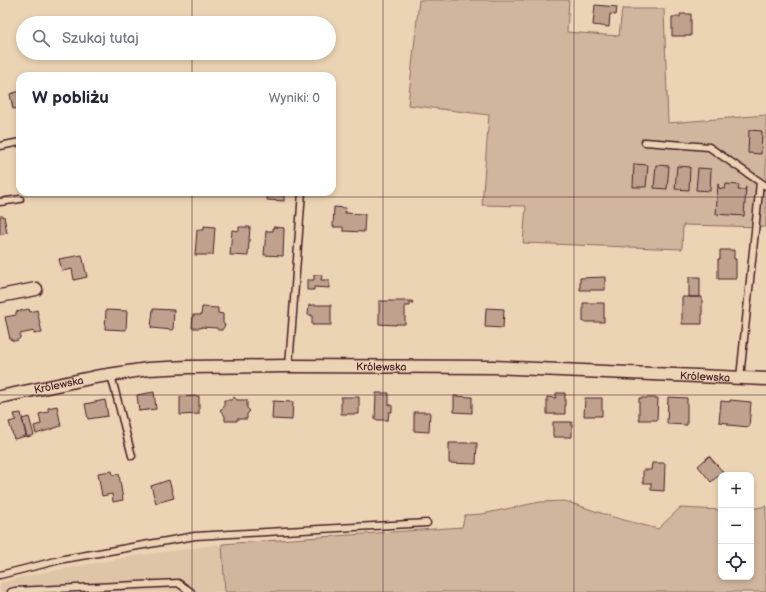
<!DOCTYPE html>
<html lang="pl">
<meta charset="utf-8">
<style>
body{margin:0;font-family:"Balsamiq Sans",sans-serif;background:#f6f6f7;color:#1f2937}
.controls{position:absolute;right:12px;bottom:12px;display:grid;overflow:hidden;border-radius:8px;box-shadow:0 2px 6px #0003}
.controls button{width:36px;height:36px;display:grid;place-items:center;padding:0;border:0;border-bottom:1px solid #e0e1e3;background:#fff;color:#1f2937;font:20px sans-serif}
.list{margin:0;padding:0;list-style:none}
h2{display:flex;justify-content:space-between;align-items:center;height:52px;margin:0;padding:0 16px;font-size:17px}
h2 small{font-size:13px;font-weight:400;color:#747a83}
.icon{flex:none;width:22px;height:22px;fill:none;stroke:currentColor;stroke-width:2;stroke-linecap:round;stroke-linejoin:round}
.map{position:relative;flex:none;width:766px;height:592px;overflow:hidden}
.search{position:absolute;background:#fff;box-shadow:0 2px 6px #0003;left:16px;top:16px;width:320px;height:44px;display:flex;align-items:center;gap:10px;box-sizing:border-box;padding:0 14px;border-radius:22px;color:#747a83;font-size:15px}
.panel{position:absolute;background:#fff;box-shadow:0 2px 6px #0003;left:16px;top:72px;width:320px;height:124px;border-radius:12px}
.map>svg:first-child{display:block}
</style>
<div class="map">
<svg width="766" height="592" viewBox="0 0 766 592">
<rect width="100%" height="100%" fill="#ebd4b3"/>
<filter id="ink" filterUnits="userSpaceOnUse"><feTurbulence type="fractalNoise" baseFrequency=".025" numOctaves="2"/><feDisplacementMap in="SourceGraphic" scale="8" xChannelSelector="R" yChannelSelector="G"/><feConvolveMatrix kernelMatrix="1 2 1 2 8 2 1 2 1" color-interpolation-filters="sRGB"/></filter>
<g filter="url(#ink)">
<!-- built -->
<path fill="#dec5a8" d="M 222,544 L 225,592 L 0,592 L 0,583 L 31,575 L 133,556 Z"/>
<!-- green -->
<path fill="#d0b69d" stroke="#8d6a64" d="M 419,0 L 569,0 L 567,32 L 619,36 L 622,9 L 664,9 L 668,123 L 766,115 L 766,227 L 683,225 L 682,249 L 523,243 L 526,206 L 482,205 L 489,115 L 408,105 Z
M 565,501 L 613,517 L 658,529 L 680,508 L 721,510 L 721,577 L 751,577 L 751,509 L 766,506 L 766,592 L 225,592 L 222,544 L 462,527 L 465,515 L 482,514 L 540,502 Z"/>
<!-- building -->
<path fill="#bea28d" stroke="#4a1f2b" d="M 595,5 L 617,7 L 616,15 L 610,14 L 609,27 L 593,25 Z
M 680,14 L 691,14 L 691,36 L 672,36 L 672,17 L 680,17 Z
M 20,91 L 20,108 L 13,109 L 10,94 Z
M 749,130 L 762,131 L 761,154 L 748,153 Z
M 634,164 L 648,165 L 646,187 L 633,187 Z
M 656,165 L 669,166 L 667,189 L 654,188 Z
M 677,166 L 690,167 L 689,190 L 675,189 Z
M 698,168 L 711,169 L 710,191 L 696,190 Z
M 718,184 L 719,188 L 725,189 L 726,184 L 739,185 L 738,190 L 745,190 L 746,187 L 744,216 L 716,214 Z
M 268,192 L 284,192 L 284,201 L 267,200 Z
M 334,207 L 346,208 L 345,213 L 365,214 L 364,232 L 343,231 L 343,227 L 333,227 Z
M 0,216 L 4,216 L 7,233 L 0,235 Z
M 204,226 L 215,227 L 213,255 L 195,255 L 197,230 L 204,230 Z
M 239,227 L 250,227 L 248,256 L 230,255 L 232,230 L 239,231 Z
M 273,227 L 284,228 L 283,256 L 264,255 L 266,231 L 273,231 Z
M 720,250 L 734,250 L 734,259 L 736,259 L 736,279 L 718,279 L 718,259 L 720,259 Z
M 82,255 L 87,277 L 74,280 L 72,269 L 62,271 L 59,259 Z
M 314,275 L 322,275 L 321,280 L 329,280 L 329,288 L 314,287 L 314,290 L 307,290 L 307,280 L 314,280 Z
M 605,277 L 605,290 L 580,290 L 580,278 Z
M 689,277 L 700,277 L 700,297 L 689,297 Z
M 682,297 L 702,297 L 702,324 L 682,324 Z
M 379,301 L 412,301 L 413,303 L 410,303 L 410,306 L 405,306 L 405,324 L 396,324 L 396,325 L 379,324 Z
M 583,303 L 604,303 L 604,322 L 583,322 Z
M 309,305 L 331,305 L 331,325 L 312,325 L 312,315 L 308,315 Z
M 202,307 L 218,308 L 218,313 L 223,314 L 223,323 L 225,325 L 222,330 L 218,330 L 217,328 L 201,327 L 201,328 L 192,328 L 193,315 L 201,315 Z
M 486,308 L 504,309 L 503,328 L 485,327 Z
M 29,309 L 30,312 L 37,310 L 42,333 L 34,334 L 34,331 L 20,334 L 20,338 L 18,340 L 14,341 L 10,339 L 5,317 L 16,315 L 16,312 Z
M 153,309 L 174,310 L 173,330 L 151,328 Z
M 106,310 L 127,311 L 126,330 L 105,329 Z
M 154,392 L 156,409 L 139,411 L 137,395 Z
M 376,393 L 389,393 L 389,405 L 392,405 L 392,412 L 389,412 L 388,420 L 375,420 Z
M 556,393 L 565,393 L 565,414 L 547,414 L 547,397 L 556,398 Z
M 199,396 L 199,414 L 180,415 L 180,397 Z
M 454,396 L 472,397 L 472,413 L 454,412 Z
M 234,397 L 237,400 L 247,400 L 247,408 L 250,411 L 247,414 L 247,419 L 237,419 L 237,421 L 225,421 L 225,416 L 220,410 L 224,407 L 224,400 L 231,400 Z
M 341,397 L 359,397 L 359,414 L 341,414 Z
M 668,397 L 687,398 L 687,425 L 667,424 Z
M 585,398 L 602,398 L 602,416 L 584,416 Z
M 639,398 L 658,398 L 657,420 L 639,420 Z
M 105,400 L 108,416 L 88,419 L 85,404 Z
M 730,400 L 751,402 L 749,427 L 728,425 L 728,423 L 719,422 L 721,401 L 730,402 Z
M 273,401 L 293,402 L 292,420 L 272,419 Z
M 57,406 L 61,426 L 36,434 L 34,426 L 41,424 L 39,414 L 48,412 L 48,408 Z
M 414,412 L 430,412 L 429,432 L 414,431 Z
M 21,413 L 26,436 L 14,439 L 9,422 L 16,420 L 14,414 Z
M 29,417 L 34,435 L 27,437 L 22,419 Z
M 553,422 L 572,422 L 572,437 L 553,437 Z
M 449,443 L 477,443 L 476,464 L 449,463 Z
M 709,456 L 723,472 L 711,482 L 698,466 Z
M 652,463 L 665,463 L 664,491 L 651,490 L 651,483 L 643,483 L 643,470 L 651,470 Z
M 112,471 L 113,475 L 119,474 L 123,500 L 113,502 L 112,494 L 102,496 L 98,473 Z
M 169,480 L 174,498 L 156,503 L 151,486 Z"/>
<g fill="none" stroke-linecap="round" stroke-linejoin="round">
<defs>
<path id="lane" d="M 645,142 L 709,147 L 766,186
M 0,146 L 20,142
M 0,202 L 20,199
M 289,366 L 302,192
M 111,375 L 132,456
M 740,378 L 760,182
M 0,575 L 64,559 L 195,536 L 427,523
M 11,592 L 15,591 L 178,583 L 191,592"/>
<g id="street">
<path d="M 0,296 L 36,289"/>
<path id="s1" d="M 0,397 L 95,377 L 148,369 L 188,367 L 289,366 L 494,367 L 766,379"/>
</g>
</defs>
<!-- lane casing -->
<use href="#lane" stroke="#4a1f2b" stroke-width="9"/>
<!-- street casing -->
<use href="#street" stroke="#4a1f2b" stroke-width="15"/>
<!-- lane -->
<use href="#lane" stroke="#ebd4b3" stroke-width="6"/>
<!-- street -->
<use href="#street" stroke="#ebd4b3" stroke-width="12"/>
</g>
</g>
<!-- grid -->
<path fill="none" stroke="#4a1f2b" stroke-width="1" stroke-opacity="0.55" d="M 192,0 L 192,23M 383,0 L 383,592M 574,0 L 574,592M 192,53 L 192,76M 192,192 L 192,592M 0,197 L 766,197M 0,395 L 766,395"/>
<g text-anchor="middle" stroke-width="4" stroke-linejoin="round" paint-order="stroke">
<!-- street labels -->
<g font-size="11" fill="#4a1f2b" stroke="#ebd4b3">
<text dy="4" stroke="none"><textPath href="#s1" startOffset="384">Królewska</textPath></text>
<text dy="4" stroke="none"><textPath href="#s1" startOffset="708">Królewska</textPath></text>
<text dy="4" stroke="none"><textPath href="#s1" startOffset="60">Królewska</textPath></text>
</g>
</g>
</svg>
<div class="controls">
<button>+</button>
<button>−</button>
<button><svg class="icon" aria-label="locate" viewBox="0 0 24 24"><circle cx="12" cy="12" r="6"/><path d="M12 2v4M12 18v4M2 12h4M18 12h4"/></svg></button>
</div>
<div class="search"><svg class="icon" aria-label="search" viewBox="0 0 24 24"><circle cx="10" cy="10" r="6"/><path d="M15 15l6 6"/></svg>Szukaj tutaj</div>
<section class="panel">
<h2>W pobliżu<small>Wyniki: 0</small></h2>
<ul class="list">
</ul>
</section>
</div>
